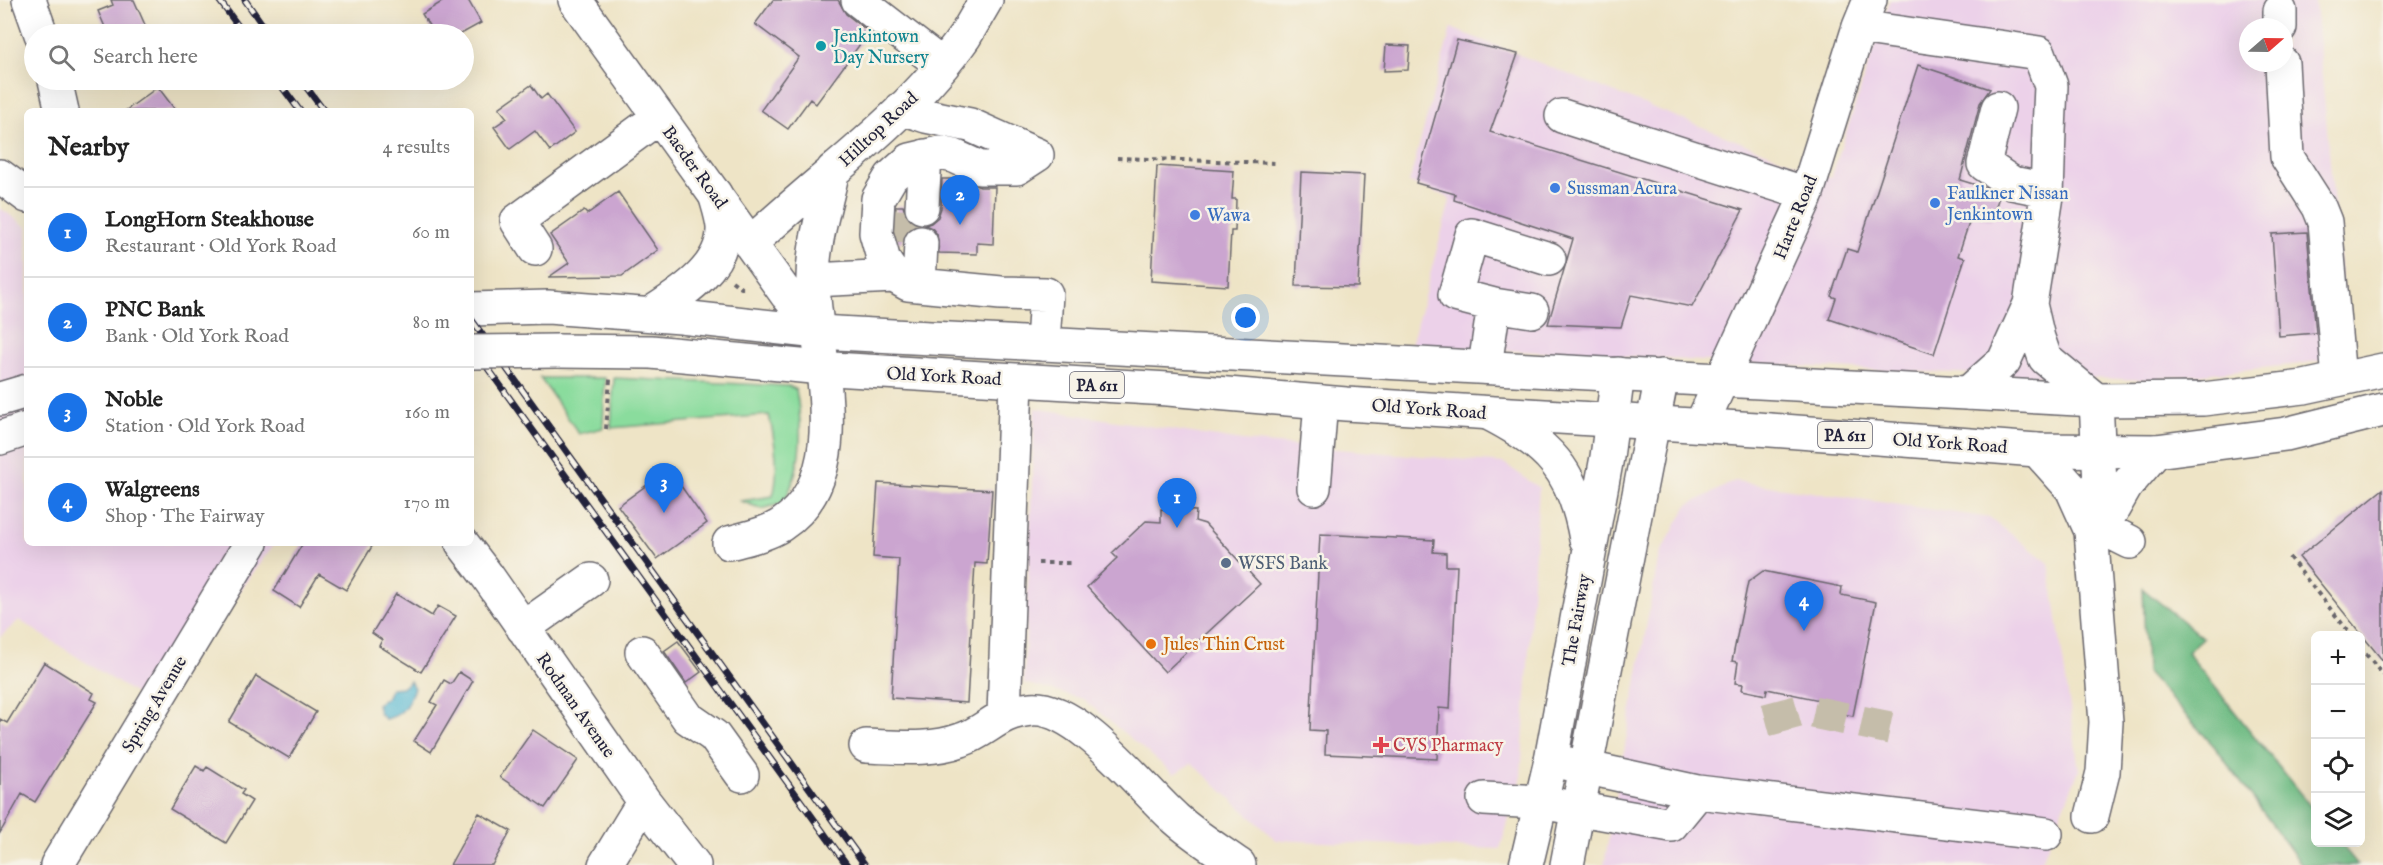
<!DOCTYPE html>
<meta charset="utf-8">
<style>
body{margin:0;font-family:"IM FELL English",serif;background:#f2f2f2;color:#222}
.controls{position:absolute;right:18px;bottom:18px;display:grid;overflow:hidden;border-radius:9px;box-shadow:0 6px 24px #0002}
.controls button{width:54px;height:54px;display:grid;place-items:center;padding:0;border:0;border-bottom:2px solid #e0e0e0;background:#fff;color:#222;font:30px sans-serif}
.compass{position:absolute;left:2239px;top:18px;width:54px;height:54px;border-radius:50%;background:#fff;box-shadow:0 6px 24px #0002;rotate:70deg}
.you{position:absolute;left:1246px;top:318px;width:21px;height:21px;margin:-15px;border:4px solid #fff;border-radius:50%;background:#1a73e8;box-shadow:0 0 0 9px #1a73e833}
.badge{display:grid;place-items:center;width:39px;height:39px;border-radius:50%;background:#1a73e8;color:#fff;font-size:20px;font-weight:700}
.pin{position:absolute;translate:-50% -50px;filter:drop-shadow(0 2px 3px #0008)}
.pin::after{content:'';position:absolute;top:32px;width:21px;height:18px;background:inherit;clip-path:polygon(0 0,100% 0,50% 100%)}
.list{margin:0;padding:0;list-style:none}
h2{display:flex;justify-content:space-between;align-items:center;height:78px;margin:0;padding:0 24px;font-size:26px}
h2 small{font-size:20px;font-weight:400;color:#767676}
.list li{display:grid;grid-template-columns:39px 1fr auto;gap:18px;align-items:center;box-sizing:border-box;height:90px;padding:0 24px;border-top:2px solid #e0e0e0}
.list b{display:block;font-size:22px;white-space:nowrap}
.list p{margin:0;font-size:20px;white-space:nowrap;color:#767676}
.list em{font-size:20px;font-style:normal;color:#767676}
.icon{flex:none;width:33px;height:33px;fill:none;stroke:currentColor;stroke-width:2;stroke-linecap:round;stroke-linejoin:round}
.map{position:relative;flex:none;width:2383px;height:865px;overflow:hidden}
.search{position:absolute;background:#fff;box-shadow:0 6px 24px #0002;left:24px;top:24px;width:450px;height:66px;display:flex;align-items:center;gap:15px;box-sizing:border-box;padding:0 21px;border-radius:33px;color:#767676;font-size:22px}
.panel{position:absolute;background:#fff;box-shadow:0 6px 24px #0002;left:24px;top:108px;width:450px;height:438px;border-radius:9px}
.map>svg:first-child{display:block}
</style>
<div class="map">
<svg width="2383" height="865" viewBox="0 0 2383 865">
<rect width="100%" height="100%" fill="#f7f3e8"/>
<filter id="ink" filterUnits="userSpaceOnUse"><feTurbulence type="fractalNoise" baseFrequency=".0167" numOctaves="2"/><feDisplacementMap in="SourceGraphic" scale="12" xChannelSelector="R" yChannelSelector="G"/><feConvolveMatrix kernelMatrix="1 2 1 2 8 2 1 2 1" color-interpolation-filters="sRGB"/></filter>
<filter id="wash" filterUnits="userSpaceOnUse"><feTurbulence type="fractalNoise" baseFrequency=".008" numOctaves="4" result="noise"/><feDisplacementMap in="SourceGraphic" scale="24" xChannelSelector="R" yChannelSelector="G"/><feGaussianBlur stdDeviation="1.35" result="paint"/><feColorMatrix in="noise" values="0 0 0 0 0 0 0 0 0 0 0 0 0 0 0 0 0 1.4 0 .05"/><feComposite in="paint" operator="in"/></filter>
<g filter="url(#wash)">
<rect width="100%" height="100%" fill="#eee4c6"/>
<!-- built -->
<path fill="#ecd1e9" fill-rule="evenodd" d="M 1890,0 L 2315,0 L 2348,356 L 2299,364 L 2146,380 L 1873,370 L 1411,345 L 1450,201 L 1447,196 L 1409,183 L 1451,28 L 1831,178 ZM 2248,27 L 2284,27 L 2284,63 L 2248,63 Z
M 0,208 L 27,227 L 27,543 L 275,543 L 153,705 L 19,620 L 0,637 Z
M 1035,408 L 1242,441 L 1504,463 L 1539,488 L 1521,776 L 1500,849 L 1276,840 L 1192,763 L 1174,774 L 1083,699 L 1024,683 Z
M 1735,481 L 1990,518 L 2049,563 L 2079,770 L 2040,865 L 1604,865 L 1659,555 L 1688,505 Z"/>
<!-- green -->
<path fill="#8adc9d" stroke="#567f6c" stroke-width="1.5" d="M 540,378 L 605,378 L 603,428 L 579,434 Z
M 614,378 L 789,386 L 796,390 C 803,427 803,470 783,503 L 762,509 L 741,501 L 773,496 C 780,471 775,440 769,415 L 611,428 Z"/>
<!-- forest -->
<path fill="#6fbc84" stroke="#486f60" stroke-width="1.5" d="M 2143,589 L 2203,638 L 2187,652 L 2315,812 L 2316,842 L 2340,843 L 2358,865 L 2302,865 L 2214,746 L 2146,672 Z"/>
<!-- water -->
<path fill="#53b7d2" stroke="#3a6c86" stroke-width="1.5" d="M 410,681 L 414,688 C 408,704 403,716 385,719 L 379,713 L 377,704 L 386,698 L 391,688 L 403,687 Z"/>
<g id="blocks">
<!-- building -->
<path fill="#cba5d0" d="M 111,0 L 134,0 L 149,34 L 108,34 L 98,11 L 113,5 Z
M 445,0 L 468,0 L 481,23 L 461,34 L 434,34 L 422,14 Z
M 773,0 L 838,0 L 846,14 L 869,32 L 816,104 L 810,99 L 788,129 L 761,110 L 799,57 L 755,24 Z
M 1457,40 L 1518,54 L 1490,132 L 1743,210 L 1692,307 L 1631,295 L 1621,327 L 1548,324 L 1573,239 L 1454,200 L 1455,194 L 1416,183 Z
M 1386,45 L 1410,46 L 1408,70 L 1384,71 Z
M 1918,65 L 1990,89 L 1980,103 L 1960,180 L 1986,188 L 1999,197 L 1991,220 L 1972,214 L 1958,256 L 1965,258 L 1934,354 L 1829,319 L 1836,298 L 1831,296 L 1847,249 L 1857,252 Z
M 531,85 L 541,99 L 547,94 L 575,132 L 550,151 L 535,131 L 510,149 L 494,127 L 507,118 L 499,108 Z
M 158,87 L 176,111 L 125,111 Z
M 1157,166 L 1234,171 L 1232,199 L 1236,199 L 1235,231 L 1231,231 L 1228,286 L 1151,281 Z
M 1301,172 L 1364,175 L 1358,287 L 1296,286 Z
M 942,179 L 960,179 L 980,187 L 995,187 L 993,244 L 977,243 L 977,254 L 939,253 L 937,234 L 932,228 L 925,225 L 931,223 L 938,217 L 941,208 Z
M 618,192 L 658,250 L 622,276 L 549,277 L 569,263 L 550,235 L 584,211 L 587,214 Z
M 896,206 L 903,206 L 906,216 L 911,222 L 918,225 L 912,227 L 906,232 L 902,242 L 898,242 L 895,231 Z
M 2307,232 L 2316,333 L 2279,336 L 2272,234 Z
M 669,469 L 707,523 L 657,559 L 618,506 Z
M 878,483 L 992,490 L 987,564 L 975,563 L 967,703 L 891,698 L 899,559 L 873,557 Z
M 2383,489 L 2383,661 L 2299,557 Z
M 1161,509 L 1196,511 L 1195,521 L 1205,524 L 1260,584 L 1165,672 L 1087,587 L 1117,558 L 1112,553 L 1146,521 L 1161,522 Z
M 1320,534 L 1434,540 L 1433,552 L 1446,553 L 1446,566 L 1457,566 L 1450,709 L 1439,708 L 1437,759 L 1325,754 L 1326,731 L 1310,730 Z
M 303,543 L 374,543 L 346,590 L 319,574 L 299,607 L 274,591 Z
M 1763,571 L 1842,587 L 1841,595 L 1876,602 L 1853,716 L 1832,712 L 1834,703 L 1767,689 L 1766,695 L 1742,690 L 1743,684 L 1735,683 L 1738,662 L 1732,661 L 1748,582 Z
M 396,594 L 432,616 L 438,606 L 456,616 L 421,672 L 379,646 L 382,640 L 372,633 Z
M 678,641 L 701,672 L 686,683 L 664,651 Z
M 44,662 L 94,693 L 91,699 L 97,702 L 35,802 L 22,794 L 0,833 L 0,719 L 7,723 Z
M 459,672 L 473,681 L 431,752 L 414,741 L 437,705 L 431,702 L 444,680 L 451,684 Z
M 256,676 L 316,712 L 289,758 L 229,722 Z
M 533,730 L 578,760 L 545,808 L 500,777 Z
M 196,766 L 204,771 L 207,767 L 244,790 L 241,794 L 252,801 L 226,843 L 170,809 Z
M 479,813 L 511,831 L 492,865 L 450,865 Z"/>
</g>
</g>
<g filter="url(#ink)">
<use href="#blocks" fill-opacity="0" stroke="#69666c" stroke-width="1.5"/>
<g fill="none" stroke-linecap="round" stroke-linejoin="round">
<!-- minor-tunnel -->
<path stroke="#c5bdaa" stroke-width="33" stroke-dasharray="33 16" stroke-linecap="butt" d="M 906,243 L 908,206
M 1766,720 L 1803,710 L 1890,728"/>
<defs>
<path id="minor" d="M 29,0 L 41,34
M 575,0 L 787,295 L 818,332
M 858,0 L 942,65
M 2280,11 L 2280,27
M 1859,27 L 2039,53 L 2051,86 L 2049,131 L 2047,196 L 2030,304 L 2004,361 L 1968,393
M 2282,63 L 2287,157 L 2319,207 L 2325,222 L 2339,379
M 55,80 L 62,111
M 902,108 L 926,116 L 970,125 L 1037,155
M 1998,108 L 1984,164 L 2012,183 L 2047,190
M 1562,116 L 1807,194
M 1037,155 L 1017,168 L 980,168 L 954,156 L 940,153 L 910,160 L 891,177 L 878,199 L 876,233 L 884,261 L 894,276 L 908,284 L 1001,293 L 1046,294 L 1043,344
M 0,176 L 27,196
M 922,207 L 925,156
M 750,244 C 822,176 908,118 965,36 C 972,24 979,12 986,0
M 535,249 L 517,221 L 659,117
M 813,280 L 894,276
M 919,285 L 921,243
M 2030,304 L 2038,338 L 2045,358 L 2096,400 L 2102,528
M 1494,305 L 1455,295 L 1472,235 L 1549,259
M 1485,366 L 1494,305 L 1532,311
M 1701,425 L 1805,199 L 1859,27 L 1870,0
M 2037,450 L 2072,489 L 2091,531 L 2106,722 L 2103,772 L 2092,816
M 1314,488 L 1321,402
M 2102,528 L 2126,486 L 2156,451
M 2091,531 L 2102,528 L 2130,542
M 462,543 L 488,577 L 644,801 L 694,865
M 729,543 C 747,538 765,535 781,525 C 857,475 815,356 813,283 C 812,245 825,207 833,170
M 523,628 L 591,580
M 642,652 L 688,718 L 714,736 L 742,775
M 1004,714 L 1016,381
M 866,746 C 897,747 931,751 961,740 C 988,731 997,712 1031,709 C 1078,705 1142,789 1176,819 C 1195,836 1218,850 1239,865
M 1551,760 L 1698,792 L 2046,834
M 1484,799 L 1540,802 L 1671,825 L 1698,792
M 57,865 L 251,543
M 605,865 L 644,801"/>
<path id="major" d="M 1488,413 C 1549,444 1574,470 1586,539
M 1526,865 L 1551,760 L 1607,457 L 1618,374
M 1567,865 L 1662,376"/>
<path id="highway" d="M 471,309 L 548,307 L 681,317 L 818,332 L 2096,400 L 2203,399 L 2304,387 L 2383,370
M 650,314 C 679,295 725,268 723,227 C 722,216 718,205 715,194
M 557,351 L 651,352 L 833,369 L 1168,389 L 1346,404 L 1757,429 L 2037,450 L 2156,451 L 2286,434 L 2383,410
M 0,399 L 27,391
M 0,438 L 27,429"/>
</defs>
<!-- minor casing -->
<use href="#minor" stroke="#69666c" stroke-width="36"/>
<!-- major casing -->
<use href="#major" stroke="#69666c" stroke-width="36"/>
<!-- highway casing -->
<use href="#highway" stroke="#69666c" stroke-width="36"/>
<!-- path -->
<path stroke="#69666c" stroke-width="4" stroke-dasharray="4.5 4.5" stroke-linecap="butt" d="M 1117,158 L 1277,163
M 732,281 L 741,288 L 747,288
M 606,429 L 610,379
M 2289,557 L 2352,636
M 1038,563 L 1073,563
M 2360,647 L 2383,675"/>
<!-- minor -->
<use href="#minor" stroke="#fff" stroke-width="33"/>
<!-- major -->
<use href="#major" stroke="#fff" stroke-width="33"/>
<!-- highway -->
<use href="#highway" stroke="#fff" stroke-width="33"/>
<defs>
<path id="rail" d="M 219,0 L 244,34
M 245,0 L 269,34
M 277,80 L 300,111
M 301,80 L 324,111
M 471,319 L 865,865
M 471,345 L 847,865"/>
</defs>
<!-- rail casing -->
<use href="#rail" stroke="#22223b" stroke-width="7"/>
<!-- rail -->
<use href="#rail" stroke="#f7f3e8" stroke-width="4.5" stroke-dasharray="14" stroke-linecap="butt"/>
<defs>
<path id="highway-bridge" d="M 471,352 L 557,351"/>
</defs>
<!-- highway-bridge casing -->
<use href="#highway-bridge" stroke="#69666c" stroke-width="36" stroke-linecap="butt"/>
<!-- highway-bridge -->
<use href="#highway-bridge" stroke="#fff" stroke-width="33"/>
</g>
</g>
<!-- markers -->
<circle fill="#0f9aa8" stroke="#f7f3e8" stroke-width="2" cx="821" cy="46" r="6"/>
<g fill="#3f7fe0" stroke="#f7f3e8" stroke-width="2">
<circle cx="1555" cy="188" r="6"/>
<circle cx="1935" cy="203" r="6"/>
<circle cx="1195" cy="215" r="6"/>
</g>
<circle fill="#5c6f8a" stroke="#f7f3e8" stroke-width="2" cx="1226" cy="563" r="6"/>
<circle fill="#e8710a" stroke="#f7f3e8" stroke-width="2" cx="1151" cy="644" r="6"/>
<path fill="#e0444e" stroke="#f7f3e8" stroke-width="2" d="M1378 736h6v6h6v6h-6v6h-6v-6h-6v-6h6z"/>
<g text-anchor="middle" stroke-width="5" stroke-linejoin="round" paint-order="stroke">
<!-- shield labels -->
<g fill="#f7f3e8" stroke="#62616f" stroke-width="1.5">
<rect x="1070" y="372" width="54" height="26" rx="4.5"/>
<rect x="1818" y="422" width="54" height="26" rx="4.5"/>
</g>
<g font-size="16" font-weight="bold" fill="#22223b">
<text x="1097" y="391">PA 611</text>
<text x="1845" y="441">PA 611</text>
</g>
<!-- culture labels -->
<g font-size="18" fill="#0d838f" stroke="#f7f3e8" text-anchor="start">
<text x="833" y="42">Jenkintown<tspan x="833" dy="21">Day Nursery</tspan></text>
</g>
<!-- street labels -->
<g font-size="18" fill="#22223b" stroke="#f7f3e8">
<text transform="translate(878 129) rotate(-43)" y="6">Hilltop Road</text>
<text transform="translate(695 167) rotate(54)" y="6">Baeder Road</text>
<text transform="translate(1795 217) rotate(-68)" y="6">Harte Road</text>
<text transform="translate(944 376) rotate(3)" y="6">Old York Road</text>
<text transform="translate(1429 409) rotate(4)" y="6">Old York Road</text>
<text transform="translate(1950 443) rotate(4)" y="6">Old York Road</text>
<text transform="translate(1576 620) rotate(-80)" y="6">The Fairway</text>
<text transform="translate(154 704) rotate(-59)" y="6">Spring Avenue</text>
<text transform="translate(576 705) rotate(55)" y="6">Rodman Avenue</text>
</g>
<!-- shop labels -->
<g font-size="18" fill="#366cbe" stroke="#f7f3e8" text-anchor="start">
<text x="1567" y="194">Sussman Acura</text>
<text x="1947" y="199">Faulkner Nissan<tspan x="1947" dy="21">Jenkintown</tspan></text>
<text x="1207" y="221">Wawa</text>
</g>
<!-- service labels -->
<g font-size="18" fill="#4e5e75" stroke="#f7f3e8" text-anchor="start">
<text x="1238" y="569">WSFS Bank</text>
</g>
<!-- food labels -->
<g font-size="18" fill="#c56008" stroke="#f7f3e8" text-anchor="start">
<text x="1163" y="650">Jules Thin Crust</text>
</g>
<!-- health labels -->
<g font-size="18" fill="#be3a42" stroke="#f7f3e8" text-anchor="start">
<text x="1393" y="751">CVS Pharmacy</text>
</g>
</g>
</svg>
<div class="controls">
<button>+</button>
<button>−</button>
<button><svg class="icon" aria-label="locate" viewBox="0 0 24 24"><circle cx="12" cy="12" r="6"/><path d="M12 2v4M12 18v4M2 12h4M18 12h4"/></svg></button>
<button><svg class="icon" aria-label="layers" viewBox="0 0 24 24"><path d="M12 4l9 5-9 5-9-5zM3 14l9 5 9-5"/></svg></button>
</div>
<svg class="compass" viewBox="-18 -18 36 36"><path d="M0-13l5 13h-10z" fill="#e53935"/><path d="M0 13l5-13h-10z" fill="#767676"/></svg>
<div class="you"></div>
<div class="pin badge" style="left:1177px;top:528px">1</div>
<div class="pin badge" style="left:960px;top:225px">2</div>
<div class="pin badge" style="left:664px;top:513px">3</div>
<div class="pin badge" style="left:1804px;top:631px">4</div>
<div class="search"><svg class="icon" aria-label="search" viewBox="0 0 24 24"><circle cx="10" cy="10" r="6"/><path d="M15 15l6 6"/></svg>Search here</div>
<section class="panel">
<h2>Nearby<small>4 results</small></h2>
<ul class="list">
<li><span class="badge">1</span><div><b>LongHorn Steakhouse</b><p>Restaurant · Old York Road</p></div><em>60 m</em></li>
<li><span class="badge">2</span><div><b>PNC Bank</b><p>Bank · Old York Road</p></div><em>80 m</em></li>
<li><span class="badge">3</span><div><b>Noble</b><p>Station · Old York Road</p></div><em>160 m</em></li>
<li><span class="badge">4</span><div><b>Walgreens</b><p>Shop · The Fairway</p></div><em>170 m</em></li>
</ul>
</section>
</div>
